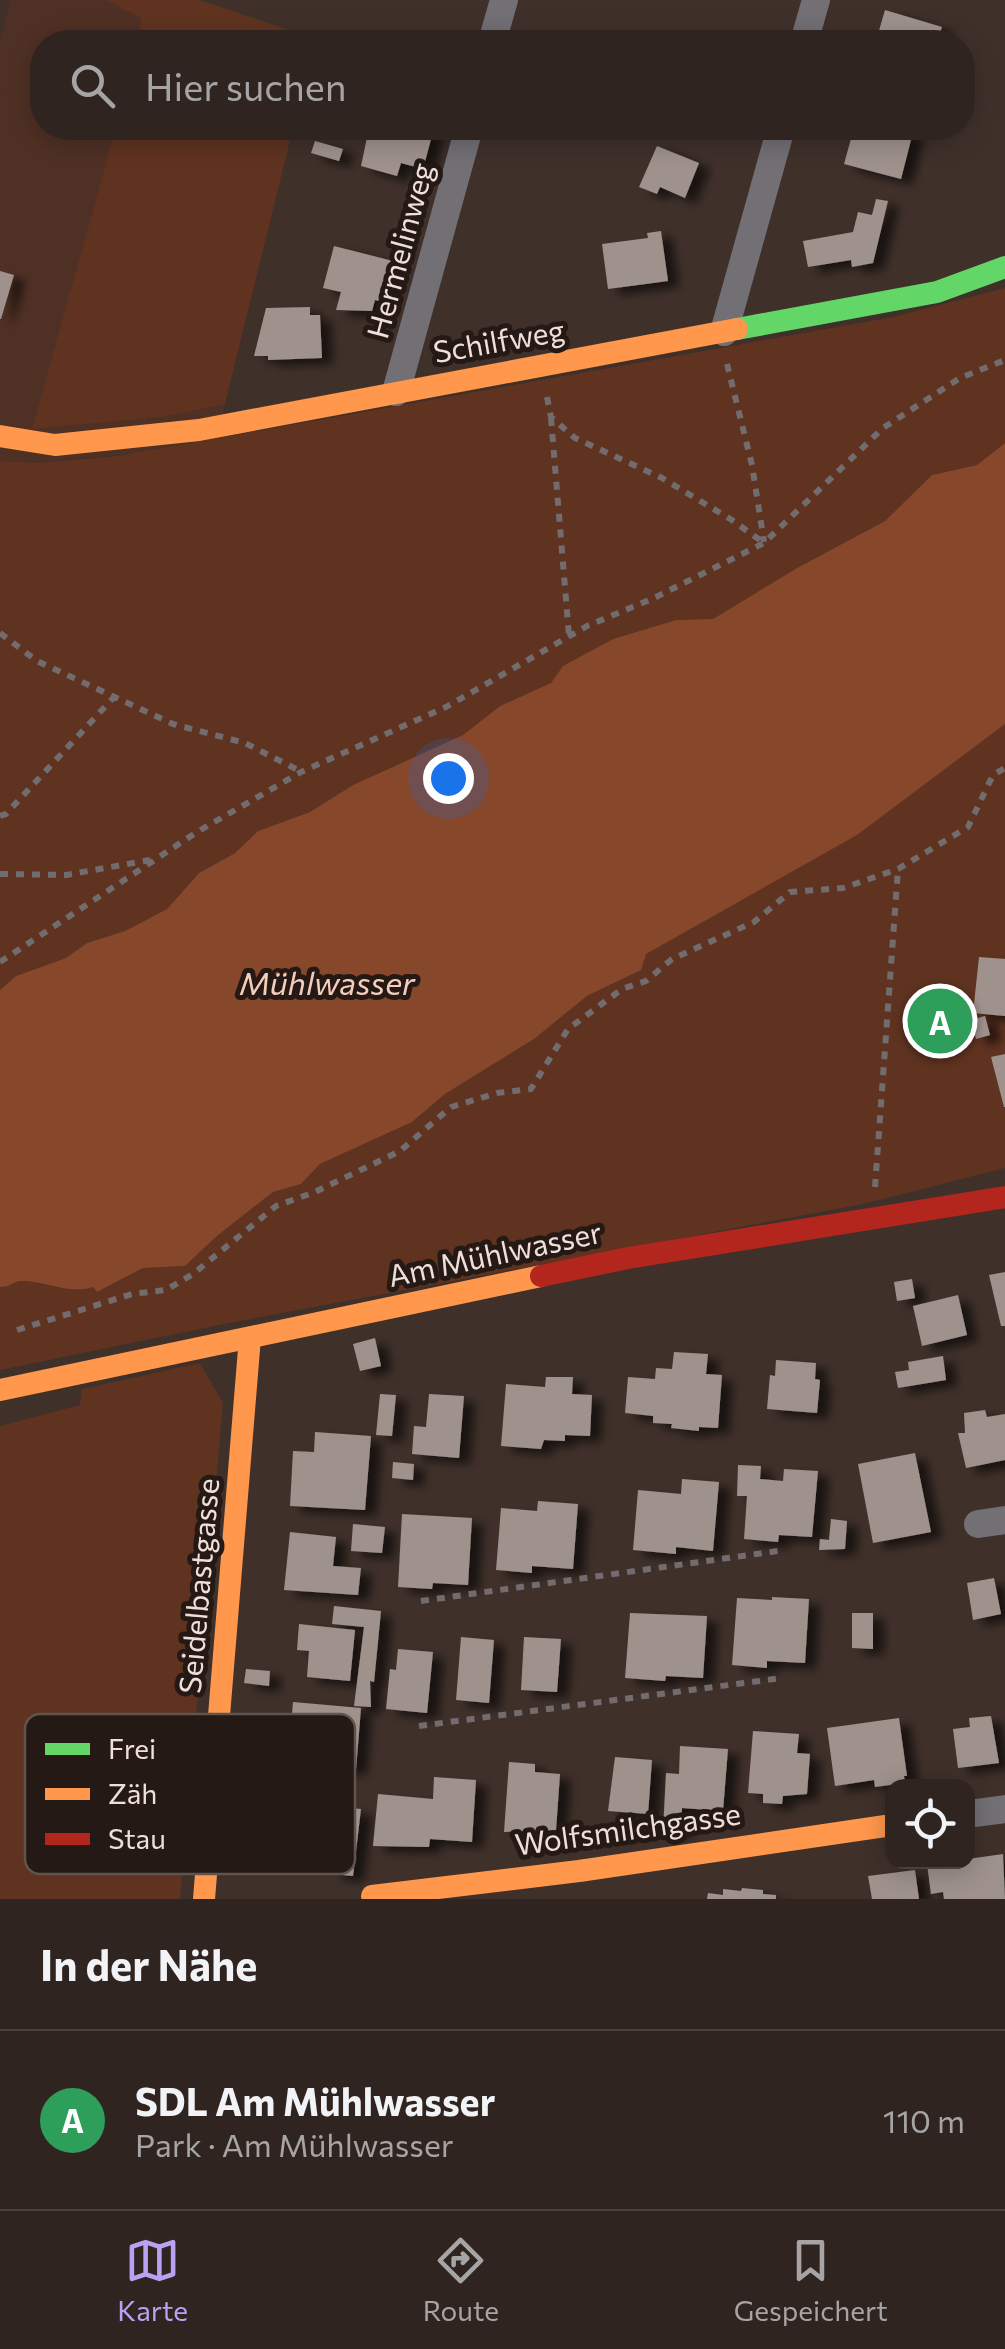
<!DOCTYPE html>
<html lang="de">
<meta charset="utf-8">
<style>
body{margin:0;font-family:Commissioner,sans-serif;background:#372c29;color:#f1f3f6}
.controls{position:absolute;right:30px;bottom:30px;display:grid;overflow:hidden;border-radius:20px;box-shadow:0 5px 25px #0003}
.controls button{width:90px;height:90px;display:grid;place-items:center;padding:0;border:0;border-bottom:2px solid #4a413e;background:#2f2420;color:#f1f3f6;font:50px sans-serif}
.you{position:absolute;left:448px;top:778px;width:35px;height:35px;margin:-25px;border:8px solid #fff;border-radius:50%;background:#1a73e8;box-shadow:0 0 0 15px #1a73e833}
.badge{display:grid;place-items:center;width:65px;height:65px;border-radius:50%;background:#bca0f2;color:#fff;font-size:32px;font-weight:700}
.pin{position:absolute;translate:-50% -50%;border:5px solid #fff;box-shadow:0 2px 10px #0006}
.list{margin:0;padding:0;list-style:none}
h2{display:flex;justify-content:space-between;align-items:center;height:130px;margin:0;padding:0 40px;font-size:42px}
h2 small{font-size:32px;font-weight:400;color:#a7a4a5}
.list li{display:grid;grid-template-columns:65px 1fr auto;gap:30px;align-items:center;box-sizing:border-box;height:180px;padding:0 40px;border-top:2px solid #4a413e}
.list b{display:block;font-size:38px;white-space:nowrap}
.list p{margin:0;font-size:32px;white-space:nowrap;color:#a7a4a5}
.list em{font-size:32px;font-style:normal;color:#a7a4a5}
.icon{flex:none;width:55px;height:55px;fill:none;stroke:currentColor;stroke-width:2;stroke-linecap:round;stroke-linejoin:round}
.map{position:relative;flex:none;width:1005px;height:1899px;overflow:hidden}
.search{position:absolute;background:#2f2420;box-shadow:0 5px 25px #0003;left:30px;right:30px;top:30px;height:110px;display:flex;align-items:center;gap:25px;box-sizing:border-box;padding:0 35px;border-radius:40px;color:#a7a4a5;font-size:38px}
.sheet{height:310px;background:#2f2420}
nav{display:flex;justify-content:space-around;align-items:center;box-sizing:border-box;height:140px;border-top:2px solid #4a413e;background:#2f2420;font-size:28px;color:#a7a4a5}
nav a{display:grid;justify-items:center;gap:5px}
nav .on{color:#bca0f2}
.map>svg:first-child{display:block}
</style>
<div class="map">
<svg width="1005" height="1899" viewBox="0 0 1005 1899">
<defs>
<filter id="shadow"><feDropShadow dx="11" dy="6" stdDeviation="5" flood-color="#0009"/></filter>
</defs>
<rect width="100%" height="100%" fill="#3f302a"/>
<!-- built -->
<path fill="#4f3024" d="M 11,0 L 199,0 L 314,38 L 313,42 L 42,42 L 42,128 L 293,128 L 215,445 L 37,463 L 0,461 L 0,39 Z"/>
<!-- green -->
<path fill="#5f3320" d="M 106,0 L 199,0 L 314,38 L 313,42 L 138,42 L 141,18 Z
M 116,128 L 293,128 L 225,404 L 161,417 L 32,429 Z
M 1005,288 L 1005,443 L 977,465 L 932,475 L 885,521 L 797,568 L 713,619 L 676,620 L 613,639 L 563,666 L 552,683 L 500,706 L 463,735 L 353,785 L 310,812 L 258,831 L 235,853 L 199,873 L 167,909 L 125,931 L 87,943 L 66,958 L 16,976 L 0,990 L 0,461 L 37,463 L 118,456 L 893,317 Z
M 1005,724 L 1005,1168 L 863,1204 L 229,1323 L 0,1370 L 0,1287 C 11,1287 14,1280 24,1281 C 48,1283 69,1295 93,1287 L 97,1292 L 143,1268 L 185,1266 L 217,1236 L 273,1192 L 301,1184 L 320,1164 L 412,1122 L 445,1094 L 534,1039 L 587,996 L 641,970 L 645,954 L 857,834 Z
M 200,1363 L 223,1403 L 180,1899 L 0,1899 L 0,1426 L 80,1405 L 82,1389 Z"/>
<!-- water -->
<path fill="#87472b" d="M 1005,443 L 1005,724 L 857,835 L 646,954 L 641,970 L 587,996 L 534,1039 L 445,1094 L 412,1122 L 320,1164 L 301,1184 L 273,1192 L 217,1236 L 185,1266 L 143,1268 L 97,1292 L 93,1287 C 69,1295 48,1282 24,1281 C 14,1280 11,1287 0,1287 L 0,990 L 16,976 L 66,958 L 87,943 L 125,931 L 167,909 L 199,873 L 235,853 L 258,831 L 310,812 L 353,785 L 463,735 L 500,706 L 551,683 L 563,666 L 613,639 L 676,620 L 713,619 L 797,568 L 885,521 L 932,475 L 977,465 Z"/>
<!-- building -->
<path fill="#9f928d" filter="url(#shadow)" d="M 885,10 L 942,27 L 937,42 L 867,42 L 870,33 L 878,34 Z
M 398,30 L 419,37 L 417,42 L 374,42 L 378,32 L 396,37 Z
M 369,128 L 434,128 L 423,169 L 401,163 L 397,176 L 361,166 Z
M 854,128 L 897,128 L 913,132 L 901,179 L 844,164 Z
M 315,141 L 343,149 L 339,161 L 311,153 Z
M 657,146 L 699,163 L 685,198 L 660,187 L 657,194 L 639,187 Z
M 876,199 L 888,201 L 873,263 L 852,267 L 851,260 L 808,267 L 803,241 L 853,232 L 858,212 L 872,215 Z
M 661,231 L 668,281 L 608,289 L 602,244 L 648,238 L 647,233 Z
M 334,246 L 393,261 L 383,302 L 375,300 L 372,311 L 336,310 L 341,292 L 323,288 Z
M 0,271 L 14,275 L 1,319 L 0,319 Z
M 310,307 L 310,315 L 320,315 L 322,358 L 268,360 L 268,356 L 254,356 L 266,308 Z
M 979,957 L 1005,959 L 1005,1016 L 973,1013 Z
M 985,1016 L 990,1035 L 976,1039 L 971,1020 Z
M 1005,1054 L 1005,1107 L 1004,1107 L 991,1057 Z
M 1005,1272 L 1005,1326 L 1001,1326 L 989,1275 Z
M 912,1279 L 915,1298 L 897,1301 L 894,1282 Z
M 958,1295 L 967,1335 L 922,1346 L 913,1306 Z
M 375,1338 L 381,1366 L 360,1371 L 353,1344 Z
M 674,1352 L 708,1354 L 706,1374 L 722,1375 L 718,1428 L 699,1427 L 699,1431 L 671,1428 L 672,1424 L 653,1423 L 653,1416 L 625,1413 L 628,1377 L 655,1379 L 656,1368 L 672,1369 Z
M 943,1356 L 946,1380 L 898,1388 L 895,1372 L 909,1370 L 908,1362 Z
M 776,1360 L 816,1363 L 815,1379 L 820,1380 L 817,1413 L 767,1409 L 770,1375 L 775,1376 Z
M 546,1377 L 573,1377 L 572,1394 L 592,1395 L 590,1436 L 565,1435 L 565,1441 L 544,1440 L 541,1449 L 501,1446 L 506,1384 L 545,1387 Z
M 380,1394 L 396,1395 L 392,1436 L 376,1435 Z
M 429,1394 L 464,1396 L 459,1458 L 412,1454 L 414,1426 L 426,1427 Z
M 985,1410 L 987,1417 L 1005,1414 L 1005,1460 L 966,1468 L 958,1433 L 965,1433 L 964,1413 Z
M 315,1432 L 371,1436 L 365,1510 L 290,1506 L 293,1451 L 314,1452 Z
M 915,1453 L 931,1532 L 873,1543 L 858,1464 Z
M 393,1462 L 414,1464 L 413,1480 L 392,1478 Z
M 738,1465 L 761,1466 L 760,1479 L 783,1481 L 784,1469 L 818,1471 L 812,1537 L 779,1535 L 778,1542 L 744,1539 L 747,1496 L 737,1496 Z
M 682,1479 L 719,1482 L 713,1551 L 676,1547 L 676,1554 L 633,1550 L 638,1490 L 681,1494 Z
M 538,1501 L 578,1504 L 573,1569 L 532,1566 L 532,1573 L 496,1570 L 501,1508 L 537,1511 Z
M 402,1514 L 472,1518 L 468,1585 L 433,1583 L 432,1589 L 398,1587 Z
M 831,1519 L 847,1521 L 845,1549 L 819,1550 L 820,1539 L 829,1540 Z
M 353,1524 L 385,1527 L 382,1553 L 351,1551 Z
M 290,1532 L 336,1537 L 333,1566 L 361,1568 L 358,1595 L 284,1590 Z
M 994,1578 L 1001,1614 L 973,1620 L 967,1583 Z
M 772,1597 L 809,1599 L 805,1663 L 767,1661 L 767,1668 L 732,1665 L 737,1598 L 772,1600 Z
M 334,1606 L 381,1611 L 374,1682 L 370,1681 L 371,1707 L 354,1706 L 364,1627 L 332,1624 Z
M 630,1613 L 707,1616 L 703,1678 L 666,1676 L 665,1681 L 625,1678 Z
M 852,1613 L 873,1613 L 873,1649 L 852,1648 Z
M 299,1624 L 355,1630 L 350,1681 L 307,1677 L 309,1651 L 297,1650 Z
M 461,1637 L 494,1640 L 489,1703 L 456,1700 Z
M 524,1637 L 561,1639 L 557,1692 L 521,1690 Z
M 398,1649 L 433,1652 L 427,1713 L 386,1709 L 390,1669 L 396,1670 Z
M 246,1669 L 270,1671 L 269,1686 L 244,1683 Z
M 293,1702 L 361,1708 L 356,1769 L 288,1763 Z
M 991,1716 L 999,1763 L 958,1768 L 953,1729 L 970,1727 L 969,1718 Z
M 899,1718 L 907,1776 L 904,1776 L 905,1783 L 875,1787 L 874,1780 L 835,1786 L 827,1728 Z
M 753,1731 L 799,1734 L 797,1753 L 810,1754 L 807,1794 L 783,1796 L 782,1804 L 763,1803 L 763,1794 L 748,1793 Z
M 680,1746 L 728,1749 L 723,1811 L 682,1808 L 681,1832 L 663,1831 L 666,1773 L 679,1774 Z
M 615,1757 L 652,1760 L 648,1814 L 608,1811 Z
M 509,1762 L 535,1764 L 535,1772 L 560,1774 L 556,1830 L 504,1832 Z
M 434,1777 L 476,1780 L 472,1842 L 430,1839 L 429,1847 L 373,1846 L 378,1794 L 433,1799 Z
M 338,1807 L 361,1809 L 353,1876 L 331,1874 L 333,1848 L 319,1846 L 323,1813 L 337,1814 Z
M 1003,1854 L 1005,1899 L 944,1899 L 943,1892 L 931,1894 L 927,1864 L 968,1862 L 968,1859 Z
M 915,1870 L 919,1899 L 872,1899 L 868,1876 Z
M 742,1888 L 763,1890 L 763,1894 L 776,1895 L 776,1899 L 707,1899 L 708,1893 L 723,1895 L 723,1889 L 741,1891 Z"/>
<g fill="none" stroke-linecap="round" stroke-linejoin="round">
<!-- path -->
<path stroke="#736c6f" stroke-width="6" stroke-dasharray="8 8" stroke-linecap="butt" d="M 727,364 L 752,465 L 764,542
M 547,397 L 551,417 L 575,438 L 662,478 L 732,520 L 764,543
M 551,418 L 569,636
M 0,633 L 37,661 L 173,724 L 245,743 L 300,771
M 0,816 L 6,814 L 114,697
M 0,874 L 66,875 L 150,860
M 0,962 L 197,832 L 301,772 L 446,707 L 587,626 L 654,598 L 764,543 L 883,428 L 960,378 L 1005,360
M 875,1187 L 898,869
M 17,1330 L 132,1294 L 166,1290 L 193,1274 L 276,1206 L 315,1192 L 400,1151 L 451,1107 L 497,1093 L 531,1089 L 568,1029 L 622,989 L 646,981 L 672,959 L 754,922 L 790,892 L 843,888 L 898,869 L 968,827 L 993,775 L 1005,768
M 421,1601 L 778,1551
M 419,1726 L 782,1678"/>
<!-- street -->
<path stroke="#726f75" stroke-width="28" d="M 492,42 L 504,0
M 804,42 L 816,0
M 724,332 L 781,128
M 396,392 L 469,128
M 978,1524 L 1005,1520
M 968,1814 L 1005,1809"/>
<!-- fast -->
<path stroke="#63d668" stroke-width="22" d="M 737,329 L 937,292 L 1005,267"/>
<!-- slow -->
<path stroke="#ff974d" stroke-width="22" d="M 0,436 L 55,445 L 199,430 L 737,329
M 0,1390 L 541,1276
M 372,1896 L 579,1871 L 892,1825
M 204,1899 L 250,1337"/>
<!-- jam -->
<path stroke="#b3261e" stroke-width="22" d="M 541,1276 L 628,1258 L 1005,1197"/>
</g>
<g text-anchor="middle" stroke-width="10" stroke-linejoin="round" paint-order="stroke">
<!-- street labels -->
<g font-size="30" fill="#f0ded8" stroke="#241914">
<text transform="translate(401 251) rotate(-75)" y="10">Hermelinweg</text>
<text transform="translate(499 342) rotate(-10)" y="10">Schilfweg</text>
<text transform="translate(495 1255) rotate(-12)" y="10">Am Mühlwasser</text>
<text transform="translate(200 1586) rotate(-85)" y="10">Seidelbastgasse</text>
<text transform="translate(628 1830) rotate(-8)" y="10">Wolfsmilchgasse</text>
</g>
<!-- water labels -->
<g font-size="32" font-style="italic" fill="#f6ccbb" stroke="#241914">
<text x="327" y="995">Mühlwasser</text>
</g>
</g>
<!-- legend -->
<rect x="25" y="1714" width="330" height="160" rx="15" fill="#241914" stroke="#61544f" stroke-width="2.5"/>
<rect x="45" y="1743" width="45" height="12" fill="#63d668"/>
<rect x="45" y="1788" width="45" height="12" fill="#ff974d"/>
<rect x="45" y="1833" width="45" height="12" fill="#b3261e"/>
<g font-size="28" fill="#f0ded8">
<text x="108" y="1759">Frei</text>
<text x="108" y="1804">Zäh</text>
<text x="108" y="1849">Stau</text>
</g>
</svg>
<div class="controls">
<button><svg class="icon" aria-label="locate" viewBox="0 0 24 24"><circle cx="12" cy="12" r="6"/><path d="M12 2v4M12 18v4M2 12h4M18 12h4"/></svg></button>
</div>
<div class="you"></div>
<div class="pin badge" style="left:940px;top:1021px;background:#2e9e5b">A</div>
<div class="search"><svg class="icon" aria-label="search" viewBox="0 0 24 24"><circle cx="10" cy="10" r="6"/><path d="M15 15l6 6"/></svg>Hier suchen</div>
</div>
<section class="sheet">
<h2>In der Nähe<small></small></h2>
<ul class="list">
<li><span class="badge" style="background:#2e9e5b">A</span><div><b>SDL Am Mühlwasser</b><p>Park · Am Mühlwasser</p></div><em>110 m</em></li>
</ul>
</section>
<nav>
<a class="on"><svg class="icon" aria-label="map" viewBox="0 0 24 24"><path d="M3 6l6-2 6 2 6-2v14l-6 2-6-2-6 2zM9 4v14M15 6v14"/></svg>Karte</a>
<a><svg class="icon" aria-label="directions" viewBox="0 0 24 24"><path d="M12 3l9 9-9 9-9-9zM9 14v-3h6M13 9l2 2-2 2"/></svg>Route</a>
<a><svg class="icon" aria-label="saved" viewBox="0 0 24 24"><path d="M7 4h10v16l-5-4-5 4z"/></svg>Gespeichert</a>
</nav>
